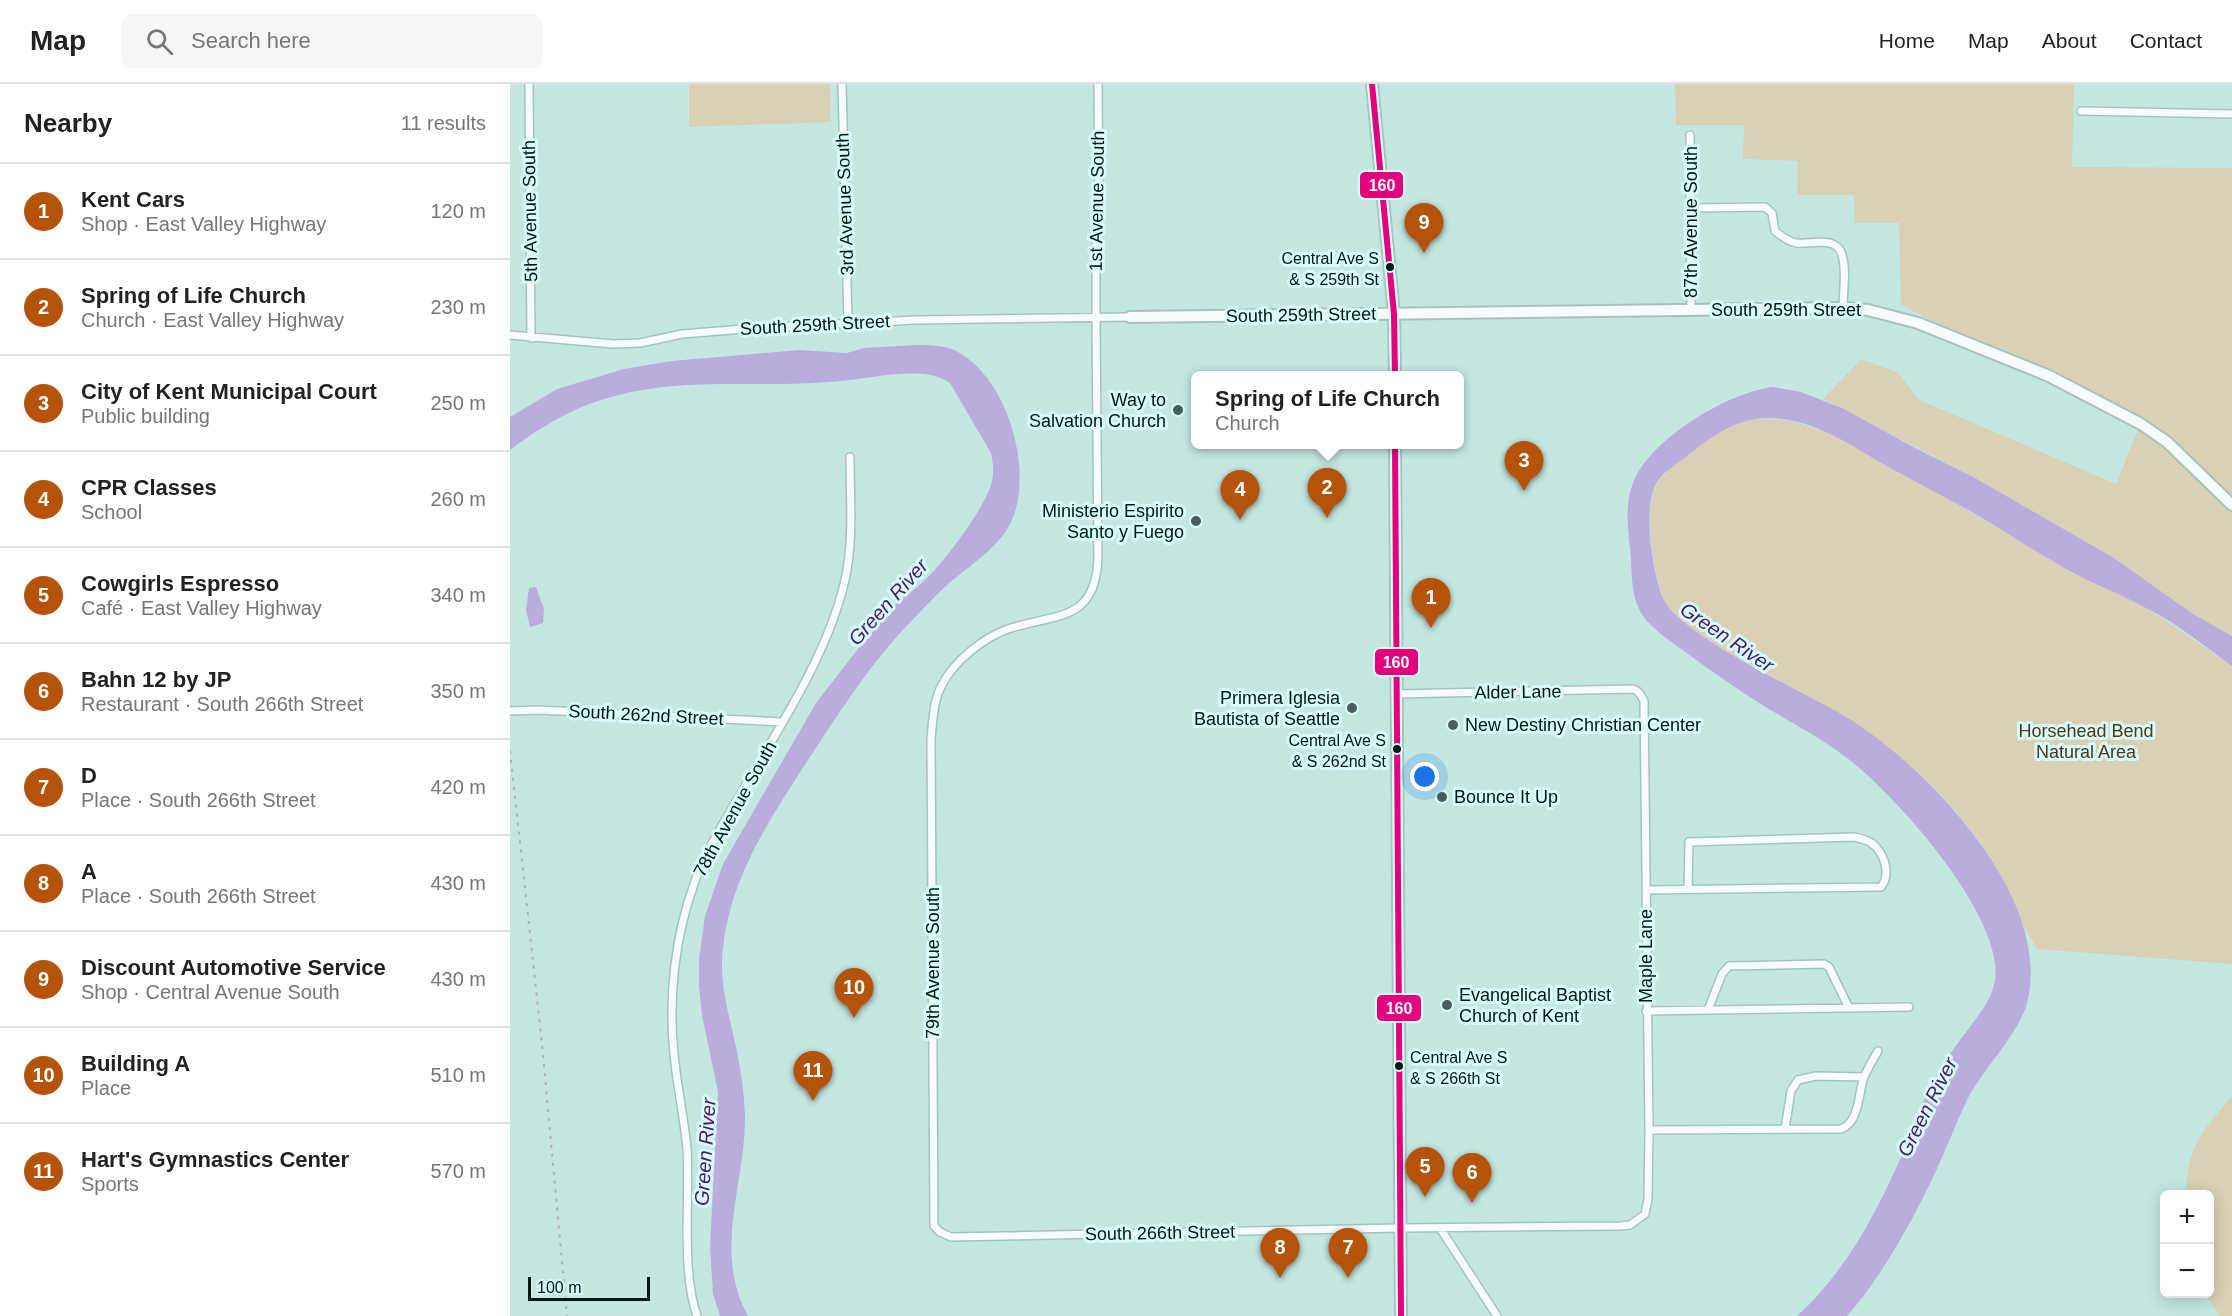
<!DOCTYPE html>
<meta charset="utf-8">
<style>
body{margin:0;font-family:Arial,sans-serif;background:#f6f6f6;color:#222}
.controls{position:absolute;right:18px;bottom:18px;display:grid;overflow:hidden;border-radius:9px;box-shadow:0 3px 15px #0003}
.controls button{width:54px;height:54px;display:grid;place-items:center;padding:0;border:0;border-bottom:2px solid #e0e0e0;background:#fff;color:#222;font:30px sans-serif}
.scale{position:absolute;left:18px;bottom:15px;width:122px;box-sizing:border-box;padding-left:6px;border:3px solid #001714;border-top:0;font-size:16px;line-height:21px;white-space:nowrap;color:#001714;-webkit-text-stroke:4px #d7fcf7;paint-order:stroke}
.you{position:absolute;left:915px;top:693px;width:21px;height:21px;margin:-15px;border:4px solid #fff;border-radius:50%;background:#1a73e8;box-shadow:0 0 0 9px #1a73e833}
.badge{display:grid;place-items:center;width:39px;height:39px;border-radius:50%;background:#b45309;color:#fff;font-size:20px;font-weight:700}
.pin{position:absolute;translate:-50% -50px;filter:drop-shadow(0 2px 3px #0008)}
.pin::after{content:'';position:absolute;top:32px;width:21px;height:18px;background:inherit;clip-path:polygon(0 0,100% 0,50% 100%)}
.popup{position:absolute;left:681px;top:287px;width:273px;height:78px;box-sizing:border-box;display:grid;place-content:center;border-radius:9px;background:#fff;filter:drop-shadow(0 2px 4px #0005);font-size:20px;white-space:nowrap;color:#767676}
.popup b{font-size:22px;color:#222}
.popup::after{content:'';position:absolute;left:50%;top:100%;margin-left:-12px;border:12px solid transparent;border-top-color:#fff}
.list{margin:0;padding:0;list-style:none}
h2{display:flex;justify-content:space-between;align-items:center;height:78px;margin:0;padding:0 24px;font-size:26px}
h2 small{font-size:20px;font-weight:400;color:#767676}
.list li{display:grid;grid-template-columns:39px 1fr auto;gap:18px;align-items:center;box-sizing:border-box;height:96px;padding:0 24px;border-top:2px solid #e0e0e0}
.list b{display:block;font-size:22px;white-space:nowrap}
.list p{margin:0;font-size:20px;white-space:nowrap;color:#767676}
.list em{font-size:20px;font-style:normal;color:#767676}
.icon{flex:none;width:33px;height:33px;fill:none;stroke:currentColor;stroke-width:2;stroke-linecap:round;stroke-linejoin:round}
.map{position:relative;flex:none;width:1722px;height:1232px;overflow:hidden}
header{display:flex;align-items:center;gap:36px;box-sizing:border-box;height:84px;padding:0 30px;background:#fff;border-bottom:2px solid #e0e0e0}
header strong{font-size:28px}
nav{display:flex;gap:33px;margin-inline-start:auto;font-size:21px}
.search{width:420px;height:54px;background:#f6f6f6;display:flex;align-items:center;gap:15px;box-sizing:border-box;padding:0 21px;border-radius:9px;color:#767676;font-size:22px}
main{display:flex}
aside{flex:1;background:#fff}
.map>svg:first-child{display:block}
</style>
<header>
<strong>Map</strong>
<div class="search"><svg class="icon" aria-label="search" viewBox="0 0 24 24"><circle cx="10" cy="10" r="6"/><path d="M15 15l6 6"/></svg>Search here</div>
<nav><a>Home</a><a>Map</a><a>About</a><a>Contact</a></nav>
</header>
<main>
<aside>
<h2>Nearby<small>11 results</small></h2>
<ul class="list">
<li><span class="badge">1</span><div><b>Kent Cars</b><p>Shop · East Valley Highway</p></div><em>120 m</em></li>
<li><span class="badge">2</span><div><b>Spring of Life Church</b><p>Church · East Valley Highway</p></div><em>230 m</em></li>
<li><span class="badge">3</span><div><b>City of Kent Municipal Court</b><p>Public building</p></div><em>250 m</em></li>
<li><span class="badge">4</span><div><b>CPR Classes</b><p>School</p></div><em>260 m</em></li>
<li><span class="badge">5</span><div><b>Cowgirls Espresso</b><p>Café · East Valley Highway</p></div><em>340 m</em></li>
<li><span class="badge">6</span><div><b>Bahn 12 by JP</b><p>Restaurant · South 266th Street</p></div><em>350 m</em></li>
<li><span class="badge">7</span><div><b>D</b><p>Place · South 266th Street</p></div><em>420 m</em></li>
<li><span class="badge">8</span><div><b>A</b><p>Place · South 266th Street</p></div><em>430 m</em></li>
<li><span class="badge">9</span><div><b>Discount Automotive Service</b><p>Shop · Central Avenue South</p></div><em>430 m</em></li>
<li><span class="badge">10</span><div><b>Building A</b><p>Place</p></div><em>510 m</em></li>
<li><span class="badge">11</span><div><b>Hart's Gymnastics Center</b><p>Sports</p></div><em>570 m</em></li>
</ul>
</aside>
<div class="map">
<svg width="1722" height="1232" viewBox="0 0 1722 1232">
<rect width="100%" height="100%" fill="#c4e7e2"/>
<!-- green -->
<path fill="#d9d0b6" d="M 179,0 L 320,0 L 321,38 L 179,43 Z
M 1165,0 L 1564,0 L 1562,83 L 1722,84 L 1722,552 L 1683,530 L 1604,474 L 1465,394 L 1313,315 L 1351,275 L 1388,289 L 1409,316 L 1606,400 L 1630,341 L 1391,221 L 1389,139 L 1345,139 L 1344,111 L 1287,111 L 1288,77 L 1233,75 L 1234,41 L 1166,41 Z
M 1257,334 L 1283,337 L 1326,352 L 1458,426 L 1561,488 L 1639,525 L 1722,582 L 1722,880 L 1527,865 C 1521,854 1514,844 1509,833 C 1503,820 1498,805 1491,792 C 1471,755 1443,721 1412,693 C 1366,648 1310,619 1254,588 C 1228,574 1178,547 1160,526 C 1144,508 1134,424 1145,403 C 1153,386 1204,349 1222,341 C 1233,336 1246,335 1257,334 Z
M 1722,1012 L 1722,1232 L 1710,1232 L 1695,1210 L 1700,1210 L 1700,1110 L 1675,1110 C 1677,1095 1678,1078 1685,1063 C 1693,1044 1709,1028 1722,1012 Z"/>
<!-- water -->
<path fill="#baaddd" d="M 405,261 C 419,261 432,261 444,266 C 497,291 524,385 502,436 C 492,461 458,483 438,500 C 421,516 406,532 390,549 C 356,587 328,630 300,673 C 259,736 214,802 212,880 C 212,909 220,935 226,963 C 231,986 234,1008 235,1031 C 236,1100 202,1166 238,1232 L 210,1232 L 203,1210 L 200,1163 L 208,1008 L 192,931 L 189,903 L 189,875 L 195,832 L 213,780 L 306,619 L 375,530 C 387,518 401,509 414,497 C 432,481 478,420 482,397 C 484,388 483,378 481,369 L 440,299 C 432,294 425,291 415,290 C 384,287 351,296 319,298 C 249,304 174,293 105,312 C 65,322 32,342 0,366 L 0,333 L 47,305 L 114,285 L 162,277 L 289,266 L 337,269 L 354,264 Z
M 1263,303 L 1291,308 L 1332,324 L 1407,365 L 1465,394 L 1604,474 L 1683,530 L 1722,552 L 1722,582 C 1694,562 1667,539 1636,524 C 1611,510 1583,500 1558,486 C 1526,468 1494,447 1462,428 C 1437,414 1411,401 1386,387 C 1347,366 1308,335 1260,334 C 1224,333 1196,357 1169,378 C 1160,385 1150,391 1145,402 C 1133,426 1143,488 1152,512 C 1166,551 1299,610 1338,634 C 1418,684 1544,814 1517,919 C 1509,949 1474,984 1458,1014 C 1449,1032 1442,1051 1434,1069 C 1412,1120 1374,1191 1337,1232 L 1287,1232 C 1339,1184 1368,1126 1396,1062 C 1405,1044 1410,1023 1419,1005 C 1430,983 1445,962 1460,943 C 1470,929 1480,917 1484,901 C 1501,838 1381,705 1333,671 C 1310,654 1284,640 1259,625 C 1231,608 1204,589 1178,570 C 1165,560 1150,551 1139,539 C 1122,522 1122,498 1121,476 C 1119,452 1114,425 1122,402 C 1136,357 1218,308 1263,303 Z
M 26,503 L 34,525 L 33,539 L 20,543 L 16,526 L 19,504 Z"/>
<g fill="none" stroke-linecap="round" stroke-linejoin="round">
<defs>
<path id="street" d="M 19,0 L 21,254
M 332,0 L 338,239
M 588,0 L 589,131 L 586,160 L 586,234 L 588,473 C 586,539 546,529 498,545 C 473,554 444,577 432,601 C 423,617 423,637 421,655 L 424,1142 L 430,1148 L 441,1153 L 890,1144 L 1110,1142 L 1120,1141 L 1135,1130 L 1138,1115 L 1139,1046 L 1134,617 C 1131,611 1129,607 1123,605 L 885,610
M 1571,27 L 1722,30
M 1180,51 L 1181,226
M 1181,124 L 1255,123 L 1262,129 L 1265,147 C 1271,152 1278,157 1286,159 C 1301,161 1327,151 1332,171 C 1337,187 1333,207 1333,224
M 0,251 L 103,260 L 130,259 L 172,250 L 234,245 L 405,236 L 620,233
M 0,627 L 29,626 L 272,638
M 1136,806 L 1371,803 C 1380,792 1376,774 1366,763 C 1360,756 1352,755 1344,753 L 1179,758 L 1178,805
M 1198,926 L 1212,890 L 1219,882 L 1314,880 L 1319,883 L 1339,924
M 1136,927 L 1399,923
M 1275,1045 L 1281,1007 L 1288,996 L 1306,992 L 1354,993
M 1139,1046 L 1331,1045 C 1350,1038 1348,1009 1354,993 C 1358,984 1363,975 1368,967
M 930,1144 L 987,1232
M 187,1232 C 171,1186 180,1115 177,1065 C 174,1033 167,1002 164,970 C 158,914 165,853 184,800 C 195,768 213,740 230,711 C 268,645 318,571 335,496 C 344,456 340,414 340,373"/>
<path id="secondary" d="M 862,0 L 884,230 L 885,292
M 620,233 L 1333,224 L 1358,226 L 1408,239 L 1539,292 L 1631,340 L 1657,358 L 1722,421
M 885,360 L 891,1232"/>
</defs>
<!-- street casing -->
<use href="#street" stroke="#a7c3bf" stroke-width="10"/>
<!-- secondary casing -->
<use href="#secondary" stroke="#a7c3bf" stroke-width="14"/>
<!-- street -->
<use href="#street" stroke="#f6fbfb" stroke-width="7"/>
<!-- secondary -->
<use href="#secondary" stroke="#f6fbfb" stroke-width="10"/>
<!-- rail -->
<path stroke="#acb4b3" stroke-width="2" stroke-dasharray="3 6" stroke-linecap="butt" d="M 0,667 L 32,960 L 57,1232"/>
<defs>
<path id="bus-1" d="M 862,0 L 884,230 L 885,292
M 885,360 L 891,1232"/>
</defs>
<!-- bus-1 casing -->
<use href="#bus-1" stroke="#d7fcf7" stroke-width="10"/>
<!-- bus-1 -->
<use href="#bus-1" stroke="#e5007d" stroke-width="6"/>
</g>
<!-- markers -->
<g fill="#001714" stroke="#d7fcf7" stroke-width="2">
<circle cx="880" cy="183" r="5"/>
<circle cx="887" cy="665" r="5"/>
<circle cx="889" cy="982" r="5"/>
</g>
<g fill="#45605c" stroke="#d7fcf7" stroke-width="2">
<circle cx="668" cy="326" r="6"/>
<circle cx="686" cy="437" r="6"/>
<circle cx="842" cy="624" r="6"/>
<circle cx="943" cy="641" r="6"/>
<circle cx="932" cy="713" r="6"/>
<circle cx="937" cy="921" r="6"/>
</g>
<g text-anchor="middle" stroke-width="6" stroke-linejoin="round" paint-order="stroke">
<!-- bus labels -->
<g font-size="16" fill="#001714" stroke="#d7fcf7" text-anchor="end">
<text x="869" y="180">Central Ave S<tspan x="869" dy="21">&amp; S 259th St</tspan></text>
<text x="876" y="662">Central Ave S<tspan x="876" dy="21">&amp; S 262nd St</tspan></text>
<text x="900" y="979" text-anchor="start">Central Ave S<tspan x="900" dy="21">&amp; S 266th St</tspan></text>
</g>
<!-- street labels -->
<g font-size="18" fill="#001714" stroke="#d7fcf7">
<text transform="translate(587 117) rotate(-89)" y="6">1st Avenue South</text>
<text transform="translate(335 120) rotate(-92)" y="6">3rd Avenue South</text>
<text transform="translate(20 127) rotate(-91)" y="6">5th Avenue South</text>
<text transform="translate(1181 138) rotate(-90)" y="6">87th Avenue South</text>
<text x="1276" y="232">South 259th Street</text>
<text transform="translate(791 231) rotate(-1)" y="6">South 259th Street</text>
<text transform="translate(305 241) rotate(-3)" y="6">South 259th Street</text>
<text transform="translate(1008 608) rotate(-1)" y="6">Alder Lane</text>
<text transform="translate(136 631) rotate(3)" y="6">South 262nd Street</text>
<text transform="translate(225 725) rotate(-61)" y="6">78th Avenue South</text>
<text transform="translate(1136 872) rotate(-90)" y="6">Maple Lane</text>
<text transform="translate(423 879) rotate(-90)" y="6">79th Avenue South</text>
<text transform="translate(650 1149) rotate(-1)" y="6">South 266th Street</text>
</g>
<!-- poi labels -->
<g font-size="18" fill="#001714" stroke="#d7fcf7" text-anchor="end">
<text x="656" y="322">Way to<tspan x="656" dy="21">Salvation Church</tspan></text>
<text x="674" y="433">Ministerio Espirito<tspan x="674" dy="21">Santo y Fuego</tspan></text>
<text x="830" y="620">Primera Iglesia<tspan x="830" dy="21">Bautista of Seattle</tspan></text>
<text x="955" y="647" text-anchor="start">New Destiny Christian Center</text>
<text x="944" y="719" text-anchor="start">Bounce It Up</text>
<text x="949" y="917" text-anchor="start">Evangelical Baptist<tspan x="949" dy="21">Church of Kent</tspan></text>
</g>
<!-- park labels -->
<g font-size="18" fill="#50361b" stroke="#d7fcf7">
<text x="1576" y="653">Horsehead Bend<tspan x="1576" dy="21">Natural Area</tspan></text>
</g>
<!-- water labels -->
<g font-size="20" font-style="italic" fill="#49196c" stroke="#d7fcf7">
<text transform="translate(378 518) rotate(-48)" y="7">Green River</text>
<text transform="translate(1217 553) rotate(34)" y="7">Green River</text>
<text transform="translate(1417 1023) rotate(-63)" y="7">Green River</text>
<text transform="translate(195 1068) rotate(-86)" y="7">Green River</text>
</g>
</g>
<g stroke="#d7fcf7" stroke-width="2">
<rect x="849" y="87" width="45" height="28" rx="6" fill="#e5007d"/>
<rect x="864" y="564" width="45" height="28" rx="6" fill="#e5007d"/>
<rect x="866" y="910" width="46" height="28" rx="6" fill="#e5007d"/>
</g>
<g font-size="16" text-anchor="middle" font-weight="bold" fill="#fff">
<text x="872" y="107">160</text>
<text x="886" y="584">160</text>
<text x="889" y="930">160</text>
</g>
</svg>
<div class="controls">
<button>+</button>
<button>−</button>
</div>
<div class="scale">100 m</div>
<div class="you"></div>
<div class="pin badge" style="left:921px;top:544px">1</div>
<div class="pin badge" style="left:817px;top:434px">2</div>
<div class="popup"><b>Spring of Life Church</b>Church</div>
<div class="pin badge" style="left:1014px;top:407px">3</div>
<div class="pin badge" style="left:730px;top:436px">4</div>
<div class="pin badge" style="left:915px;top:1113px">5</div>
<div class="pin badge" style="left:962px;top:1119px">6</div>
<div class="pin badge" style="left:838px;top:1194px">7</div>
<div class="pin badge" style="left:770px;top:1194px">8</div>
<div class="pin badge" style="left:914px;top:169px">9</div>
<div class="pin badge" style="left:344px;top:934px">10</div>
<div class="pin badge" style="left:303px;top:1017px">11</div>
</div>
</main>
